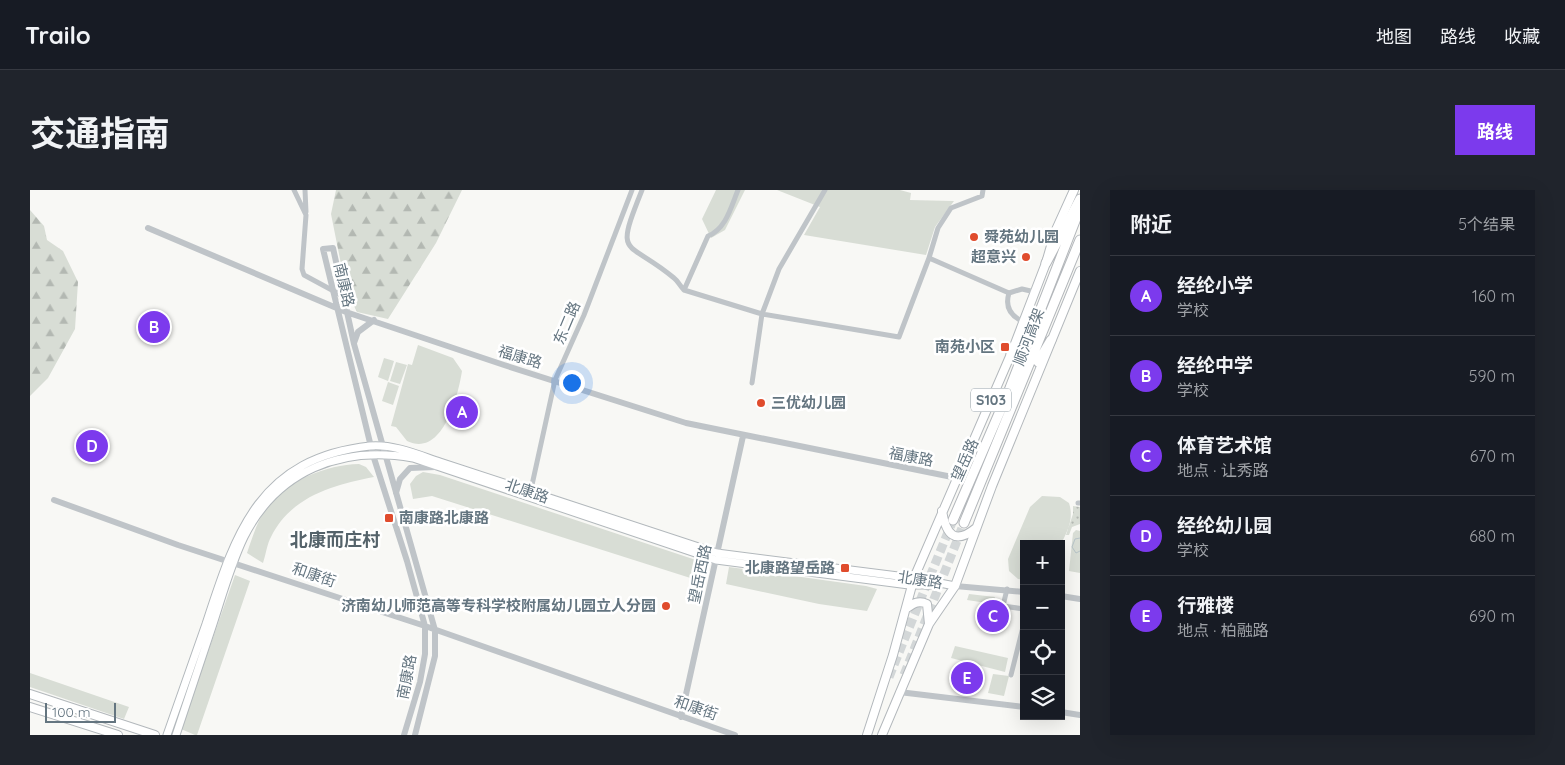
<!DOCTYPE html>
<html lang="zh">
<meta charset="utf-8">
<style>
body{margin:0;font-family:Quicksand,"Noto Sans SC",sans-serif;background:#20242c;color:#f1f3f6}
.controls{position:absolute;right:15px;bottom:15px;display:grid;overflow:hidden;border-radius:0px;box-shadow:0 5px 20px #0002}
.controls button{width:45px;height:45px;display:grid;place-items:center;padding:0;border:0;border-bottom:1px solid #363941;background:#171b24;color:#f1f3f6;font:25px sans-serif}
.scale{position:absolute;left:15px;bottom:12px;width:71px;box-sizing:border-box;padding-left:5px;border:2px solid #647580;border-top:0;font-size:14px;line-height:18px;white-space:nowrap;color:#647580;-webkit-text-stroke:4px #fff;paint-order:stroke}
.you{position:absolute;left:541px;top:192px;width:18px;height:18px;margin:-12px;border:4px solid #fff;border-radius:50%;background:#1a73e8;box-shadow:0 0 0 8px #1a73e833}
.badge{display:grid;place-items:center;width:32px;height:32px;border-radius:50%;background:#7c3aed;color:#fff;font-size:16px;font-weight:700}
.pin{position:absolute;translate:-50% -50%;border:2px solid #fff;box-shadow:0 1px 5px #0006}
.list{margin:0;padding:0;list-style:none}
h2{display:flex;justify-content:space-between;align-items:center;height:65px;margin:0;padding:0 20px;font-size:21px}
h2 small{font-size:16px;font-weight:400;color:#9ea1a6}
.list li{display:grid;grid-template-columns:32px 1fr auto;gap:15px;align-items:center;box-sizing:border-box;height:80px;padding:0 20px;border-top:1px solid #363941}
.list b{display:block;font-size:19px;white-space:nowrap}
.list p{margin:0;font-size:16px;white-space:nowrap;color:#9ea1a6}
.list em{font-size:16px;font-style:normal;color:#9ea1a6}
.icon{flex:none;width:28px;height:28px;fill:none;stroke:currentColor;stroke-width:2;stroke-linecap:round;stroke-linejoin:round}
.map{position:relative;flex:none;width:1050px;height:545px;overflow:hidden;border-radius:0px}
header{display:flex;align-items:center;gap:30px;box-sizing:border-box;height:70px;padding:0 25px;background:#171b24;border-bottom:1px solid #363941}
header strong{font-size:24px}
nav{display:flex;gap:28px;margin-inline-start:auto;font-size:18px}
.intro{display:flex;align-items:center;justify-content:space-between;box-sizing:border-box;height:120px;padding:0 30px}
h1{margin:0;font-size:35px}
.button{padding:12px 22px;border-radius:0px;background:#7c3aed;color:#fff;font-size:18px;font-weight:700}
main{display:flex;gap:30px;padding:0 30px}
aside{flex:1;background:#171b24;border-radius:0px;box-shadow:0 5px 20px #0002}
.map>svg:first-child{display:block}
</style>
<header>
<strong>Trailo</strong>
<nav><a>地图</a><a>路线</a><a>收藏</a></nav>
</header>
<div class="intro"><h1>交通指南</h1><a class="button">路线</a></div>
<main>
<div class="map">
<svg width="1050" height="545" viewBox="0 0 1050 545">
<defs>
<pattern id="grass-dots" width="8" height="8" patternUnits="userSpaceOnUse" patternTransform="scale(1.25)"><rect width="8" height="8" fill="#d8ddd5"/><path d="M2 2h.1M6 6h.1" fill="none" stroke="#b3b8b2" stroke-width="1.8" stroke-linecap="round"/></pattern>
<pattern id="forest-firs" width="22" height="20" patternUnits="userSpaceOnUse" patternTransform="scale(1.25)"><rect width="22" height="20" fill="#d8ddd5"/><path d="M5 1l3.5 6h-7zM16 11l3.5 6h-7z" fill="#b3b8b2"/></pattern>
</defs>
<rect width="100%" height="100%" fill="#f8f8f5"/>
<!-- grass -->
<path fill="url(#grass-dots)" d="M 1043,316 L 1050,317 L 1050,334 L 1042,337 L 1039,345 L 1036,345 L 1043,324 Z"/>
<!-- forest -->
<path fill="url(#forest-firs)" d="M 306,0 L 432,0 L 406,53 L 358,129 L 327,122 L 316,99 L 301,24 Z
M 0,20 L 14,36 L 17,50 L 33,61 L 48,92 L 45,139 L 18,188 L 0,206 Z"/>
<!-- green -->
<path fill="#d8ddd5" d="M 686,0 L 715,0 L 695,40 L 681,48 L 672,29 Z
M 747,0 L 870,0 L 881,3 L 880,10 L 924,11 L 905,37 L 896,65 L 774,45 L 790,17 Z
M 388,155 L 423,168 L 432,181 C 428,206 413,268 377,251 L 366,237 L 361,236 L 378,174 L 382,175 Z
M 354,168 L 364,171 L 358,191 L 348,187 Z
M 366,172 L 377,175 L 370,194 L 360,191 Z
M 358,192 L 369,196 L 363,215 L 352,211 Z
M 329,274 L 336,277 L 344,287 C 304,295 261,306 241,347 C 237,354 236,364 233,373 L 217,363 C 222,348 228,329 237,317 C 258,290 296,275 329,274 Z
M 393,282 L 410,285 L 678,374 L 673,392 L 402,306 L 383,309 L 380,294 L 386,286 Z
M 1012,306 L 1030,307 L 1039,313 C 1044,329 1038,340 1031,354 L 994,354 L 994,390 L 988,389 L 979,381 L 978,369 L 1000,317 Z
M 1046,340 L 1050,341 L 1050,383 L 1039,381 L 1043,343 Z
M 699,377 L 836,396 L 847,399 L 837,421 L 789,414 L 696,394 Z
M 205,385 L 220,391 L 167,545 L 165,545 L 151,539 Z
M 939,404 L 965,407 L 963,414 L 937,410 Z
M 925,456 L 978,468 L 975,482 L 921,468 Z
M 0,483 L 99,517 L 94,529 L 0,497 Z
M 963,484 L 979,486 L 974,506 L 958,503 Z"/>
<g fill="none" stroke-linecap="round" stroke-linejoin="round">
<!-- stream -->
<path stroke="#b7c4c8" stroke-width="1" d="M 1050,348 L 1045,349 L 1042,357 L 1046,363 L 1050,361"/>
<!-- trunk-tunnel -->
<path stroke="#d3d7d8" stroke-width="9" stroke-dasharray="9 4.5" stroke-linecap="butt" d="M 874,485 L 934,333
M 859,487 L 923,330"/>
<defs>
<path id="secondary" d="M 137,545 C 150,508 163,471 176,434 C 206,342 229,268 340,256 C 364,254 389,265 410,272 L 687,363 L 884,388 L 925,396
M 146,545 C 158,509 170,473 182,437 C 192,407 200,376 214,347 C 247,281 311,255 383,268 L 686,370 L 879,395 L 902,395"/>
<path id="primary" d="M 912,321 C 916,345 925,355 946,338
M 877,418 C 884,413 889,410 897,414 L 899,434
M 0,504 L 125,545
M 0,517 L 88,545
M 837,545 L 863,465 L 884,388 L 981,164 L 1016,73 L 1025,42 L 1044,0
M 852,545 L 899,434 L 925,396 L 962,296 L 1050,81"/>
<path id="trunk" d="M 1016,73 L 1050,9
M 981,164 L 986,162 L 995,141
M 1008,172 L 1021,150
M 923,330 L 980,198 L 1050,18
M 934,333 L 1050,50"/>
</defs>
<!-- secondary casing -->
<use href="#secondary" stroke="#b2b8bc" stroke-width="9"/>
<!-- primary casing -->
<use href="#primary" stroke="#b3b8bc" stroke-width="10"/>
<!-- trunk casing -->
<use href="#trunk" stroke="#b3b7bb" stroke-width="11"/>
<!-- minor -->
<path stroke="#bfc4c8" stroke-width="5" d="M 264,0 L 276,25 L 272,79 L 274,85 L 311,105
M 275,0 L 276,22
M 612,0 C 584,70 596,48 644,88 C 648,91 650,96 654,100
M 708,0 C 701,17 696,39 678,46 L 654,100 L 732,124 L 722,193
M 795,0 L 749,79 L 732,124 L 869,147 L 899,68 L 979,103
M 899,68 L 908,38 L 921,18 L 952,6 L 953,0
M 992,131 C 979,125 975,116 979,103 L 992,99 L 1005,102
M 500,304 L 525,190 L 554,125 L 602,0
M 1048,313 L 1050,313
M 977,399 L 973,416 L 994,419
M 981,485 L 994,433"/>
<!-- tertiary -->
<path stroke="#bfc4c8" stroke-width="6" d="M 118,38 L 316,122 L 474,175 L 656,233 L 927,288
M 324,153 L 328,142 L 344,130
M 366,303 L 370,289 L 380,278 L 405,277
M 24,310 L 148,355 L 395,436 L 705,545
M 925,396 L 994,402
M 1031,406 L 1050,409
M 869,502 L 994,517
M 1031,522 L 1050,525
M 651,527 L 713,246
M 374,545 L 390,492 L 395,464 L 395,436 L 377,371 L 343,265 L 293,59 L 303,58 L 324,154 L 405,440 L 405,466 L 385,545"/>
<!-- secondary -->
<use href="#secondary" stroke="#fff" stroke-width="7"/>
<!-- primary -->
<use href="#primary" stroke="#fff" stroke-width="8"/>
<!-- trunk -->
<use href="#trunk" stroke="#fff" stroke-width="9"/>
</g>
<!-- markers -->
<g fill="#e04c2d" stroke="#fff" stroke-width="2">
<circle cx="944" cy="47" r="5"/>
<circle cx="996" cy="67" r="5"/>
<rect x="970" y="152" width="10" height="10" rx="2.5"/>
<circle cx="731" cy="213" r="5"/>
<rect x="354" y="323" width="10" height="10" rx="2.5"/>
<rect x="810" y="373" width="10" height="10" rx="2.5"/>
<circle cx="636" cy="416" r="5"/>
</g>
<g text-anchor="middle" stroke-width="5" stroke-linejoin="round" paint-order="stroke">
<!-- shield labels -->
<rect fill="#fff" stroke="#929ea6" stroke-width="1" x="941" y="198.5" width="40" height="23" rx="4"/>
<g font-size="14" font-weight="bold" fill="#647580">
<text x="961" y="215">S103</text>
</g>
<!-- poi labels -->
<g font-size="15" font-weight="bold" fill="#647580" stroke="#fff" text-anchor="end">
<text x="954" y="52" text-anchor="start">舜苑幼儿园</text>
<text x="986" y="72">超意兴</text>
<text x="965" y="162">南苑小区</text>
<text x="741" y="218" text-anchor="start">三优幼儿园</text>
<text x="369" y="333" text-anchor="start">南康路北康路</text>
<text x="805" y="383">北康路望岳路</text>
<text x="626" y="421">济南幼儿师范高等专科学校附属幼儿园立人分园</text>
</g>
<!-- street labels -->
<g font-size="15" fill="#647580" stroke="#fff">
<text transform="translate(314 95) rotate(77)" y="5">南康路</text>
<text transform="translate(537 133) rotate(-67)" y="5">东二路</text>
<text transform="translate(999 147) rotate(-69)" y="5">顺河高架</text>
<text transform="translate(490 167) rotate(17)" y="5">福康路</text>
<text transform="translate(881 267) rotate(11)" y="5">福康路</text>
<text transform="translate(935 270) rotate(-66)" y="5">望岳路</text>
<text transform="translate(497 301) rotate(19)" y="5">北康路</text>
<text transform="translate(670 384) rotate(-78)" y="5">望岳西路</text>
<text transform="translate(284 385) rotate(19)" y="5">和康街</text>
<text transform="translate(890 390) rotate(9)" y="5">北康路</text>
<text transform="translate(377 487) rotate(-79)" y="5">南康路</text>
<text transform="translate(666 518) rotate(19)" y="5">和康街</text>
</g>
<!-- quarter labels -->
<g font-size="18" font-weight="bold" fill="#55636b" stroke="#fff">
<text x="305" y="356">北康而庄村</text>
</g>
</g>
</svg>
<div class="controls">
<button>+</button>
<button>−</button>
<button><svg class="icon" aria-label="locate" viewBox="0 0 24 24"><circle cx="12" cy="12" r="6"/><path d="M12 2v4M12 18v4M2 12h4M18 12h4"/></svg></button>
<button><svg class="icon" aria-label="layers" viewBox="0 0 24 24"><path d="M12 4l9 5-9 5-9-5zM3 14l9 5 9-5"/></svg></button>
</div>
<div class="scale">100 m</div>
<div class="you"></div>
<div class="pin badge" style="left:432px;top:222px">A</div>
<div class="pin badge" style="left:124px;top:137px">B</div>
<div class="pin badge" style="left:963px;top:426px">C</div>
<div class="pin badge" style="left:62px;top:256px">D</div>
<div class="pin badge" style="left:937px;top:488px">E</div>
</div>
<aside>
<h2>附近<small>5个结果</small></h2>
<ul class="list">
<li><span class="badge">A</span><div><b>经纶小学</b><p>学校</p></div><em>160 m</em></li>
<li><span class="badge">B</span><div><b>经纶中学</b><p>学校</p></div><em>590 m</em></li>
<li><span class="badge">C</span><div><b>体育艺术馆</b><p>地点 · 让秀路</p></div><em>670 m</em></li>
<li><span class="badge">D</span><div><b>经纶幼儿园</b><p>学校</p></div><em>680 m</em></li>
<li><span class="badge">E</span><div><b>行雅楼</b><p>地点 · 柏融路</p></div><em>690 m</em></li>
</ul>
</aside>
</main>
